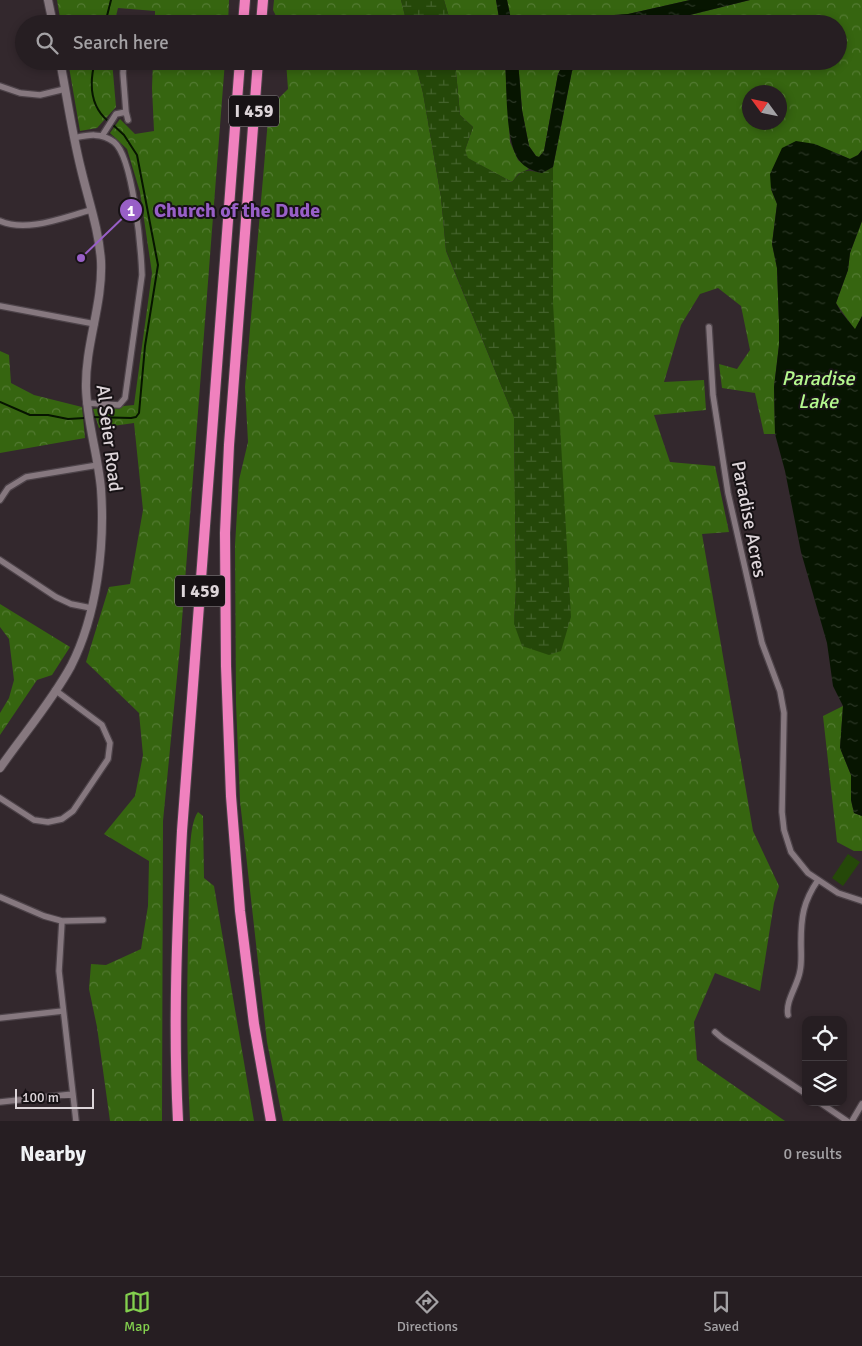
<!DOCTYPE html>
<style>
body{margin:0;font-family:Signika,sans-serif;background:#2e272a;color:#f1f3f6}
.controls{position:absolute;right:15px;bottom:15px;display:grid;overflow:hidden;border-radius:10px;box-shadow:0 2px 8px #0003}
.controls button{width:45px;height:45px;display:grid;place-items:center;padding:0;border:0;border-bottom:1px solid #423c40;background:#261e22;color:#f1f3f6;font:25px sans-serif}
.compass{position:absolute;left:742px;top:85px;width:45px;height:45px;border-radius:50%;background:#261e22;box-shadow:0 2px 8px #0003;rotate:303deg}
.scale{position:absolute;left:15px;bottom:12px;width:79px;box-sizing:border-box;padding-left:5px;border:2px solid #ddd5d9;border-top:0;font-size:14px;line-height:18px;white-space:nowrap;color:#ddd5d9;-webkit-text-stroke:4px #171215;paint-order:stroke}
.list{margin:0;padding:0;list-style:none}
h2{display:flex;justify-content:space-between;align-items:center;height:65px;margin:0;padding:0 20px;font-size:21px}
h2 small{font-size:16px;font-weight:400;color:#a4a2a5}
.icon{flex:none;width:28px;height:28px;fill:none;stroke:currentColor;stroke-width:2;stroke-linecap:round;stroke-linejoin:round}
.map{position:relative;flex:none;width:862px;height:1121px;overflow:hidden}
.search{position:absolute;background:#261e22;box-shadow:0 2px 8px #0003;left:15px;right:15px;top:15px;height:55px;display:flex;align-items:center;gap:12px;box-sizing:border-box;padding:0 18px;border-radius:28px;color:#a4a2a5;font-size:19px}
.sheet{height:155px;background:#261e22}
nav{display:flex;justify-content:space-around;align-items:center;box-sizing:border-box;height:70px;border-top:1px solid #423c40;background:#261e22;font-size:14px;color:#a4a2a5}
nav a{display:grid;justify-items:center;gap:2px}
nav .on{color:#83d04e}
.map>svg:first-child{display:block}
</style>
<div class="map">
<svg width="862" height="1121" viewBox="0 0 862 1121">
<defs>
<pattern id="forest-crowns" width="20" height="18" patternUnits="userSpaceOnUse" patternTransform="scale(1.25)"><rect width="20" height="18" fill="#366510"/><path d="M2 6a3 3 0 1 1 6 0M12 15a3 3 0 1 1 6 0" fill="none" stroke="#537a32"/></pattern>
<pattern id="wetland-marsh" width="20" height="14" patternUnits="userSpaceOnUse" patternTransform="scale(1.25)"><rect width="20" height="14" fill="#254809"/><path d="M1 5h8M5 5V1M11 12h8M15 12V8" fill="none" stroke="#44622c"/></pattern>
<pattern id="water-ripples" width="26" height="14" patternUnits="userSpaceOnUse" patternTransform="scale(1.25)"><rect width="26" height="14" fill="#071501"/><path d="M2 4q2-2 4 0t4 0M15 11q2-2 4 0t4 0" fill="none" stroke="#2b3625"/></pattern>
</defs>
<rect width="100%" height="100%" fill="#33282d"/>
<!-- forest -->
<path fill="url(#forest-crowns)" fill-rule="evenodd" d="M 57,0 L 229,0 L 228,24 L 155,24 L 155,11 L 118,8 L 114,24 L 61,24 Z
M 274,0 L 401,0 L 407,24 L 280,24 L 273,10 Z
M 444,0 L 496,0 L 500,24 L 451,24 Z
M 507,0 L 690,0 L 628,14 L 600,16 L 589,24 L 512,24 Z
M 750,0 L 862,0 L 862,150 L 858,155 L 850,159 L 838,154 L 771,189 L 777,204 L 772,244 L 777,268 L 779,322 L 779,345 L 774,387 L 775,434 L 764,434 L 755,393 L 722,388 L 719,364 L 737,369 L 750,350 L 741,306 L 718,288 L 700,294 L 681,325 L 664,382 L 704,380 L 706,410 L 654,415 L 670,462 L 715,466 L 729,532 L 702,534 L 753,831 L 779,886 L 774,903 L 760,991 L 715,973 L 694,1022 L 697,1060 L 785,1121 L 283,1121 L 267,1042 L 240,801 L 236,703 L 235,545 L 239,480 L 248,442 L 245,387 L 269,108 L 288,89 L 286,61 L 415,61 L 423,93 L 441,197 L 446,251 L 514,417 L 516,589 L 514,624 L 553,303 L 553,167 L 572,71 L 578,61 L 838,61 L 838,24 L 647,24 L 666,21 ZM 750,92 L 780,92 L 780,122 L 750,122 Z
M 68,61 L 112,61 L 116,107 L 97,128 L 80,131 Z
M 153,61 L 225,61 L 180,646 L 163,821 L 162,1121 L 110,1121 L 97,1027 L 89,989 L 91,964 L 106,965 L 141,949 L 148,906 L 149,861 L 104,834 L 135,796 L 143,755 L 139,713 L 86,662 L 109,587 L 130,584 L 143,510 L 134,423 L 99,428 L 93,409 L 134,405 L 152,273 L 140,192 L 127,149 L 110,133 L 120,119 L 135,134 L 154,131 L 152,88 Z
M 455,61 L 505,61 L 510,142 L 518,160 L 529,169 L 518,174 L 512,182 L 467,158 L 465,150 L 473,127 L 460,115 Z
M 518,61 L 565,61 L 558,74 L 544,151 L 539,157 L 536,156 L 529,146 L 522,110 Z
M 862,221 L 862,316 L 855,330 L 836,303 L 848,270 L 850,253 Z
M 0,351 L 9,355 L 11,383 L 34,395 L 82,407 L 85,438 L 0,453 Z
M 0,604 L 70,647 L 52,675 L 37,680 L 0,735 L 0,713 L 9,698 L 14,680 L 9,639 L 0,627 Z
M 843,706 L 840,748 L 851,775 L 851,800 L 854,813 L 862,816 L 862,851 L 854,851 L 837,842 L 823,716 Z
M 198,812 L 203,816 L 204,878 L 214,886 L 254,1121 L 190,1121 C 186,1047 187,973 189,899 C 190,879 187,826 198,812 Z"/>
<!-- wetland -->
<path fill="url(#wetland-marsh)" d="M 401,0 L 444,0 L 451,24 L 407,24 Z
M 415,61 L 455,61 L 460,115 L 473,127 L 465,150 L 468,158 L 512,182 C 522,169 526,169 542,173 L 553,167 L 553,303 L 571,617 L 561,651 L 549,655 L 522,646 L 514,624 L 516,589 L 514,417 L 446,250 L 441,197 L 423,93 Z"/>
<!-- pitch -->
<path fill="#254809" d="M 848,854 L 860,862 L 843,886 L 832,878 Z"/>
<!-- water -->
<path fill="url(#water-ripples)" d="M 496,0 L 507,0 L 512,24 L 500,24 Z
M 690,0 L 750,0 L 666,21 L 647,24 L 589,24 L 600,16 L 628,14 Z
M 505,61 L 518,61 L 522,110 L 529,146 L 536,156 L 539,157 L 544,151 L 558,74 L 565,61 L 578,61 L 572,71 L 553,167 L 542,173 C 533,171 525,168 519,160 C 505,143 507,85 505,61 Z
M 796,141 L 815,144 L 850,159 L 858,155 L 862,150 L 862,221 L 850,253 L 848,270 L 836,303 L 841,312 L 855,329 L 862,316 L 862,816 L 854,813 L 851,800 L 851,775 L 840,748 L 843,706 L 833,686 L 827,643 L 801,552 L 785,471 L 775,434 L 774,387 L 779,345 L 779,322 L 777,268 L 772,244 L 777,204 L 771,189 L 770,174 L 782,148 Z"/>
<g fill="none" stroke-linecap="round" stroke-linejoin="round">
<!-- stream -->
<path stroke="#071501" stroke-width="2" d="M 105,24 L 111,0
M 95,61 C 89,84 90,106 108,121
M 0,402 L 30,415 L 48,415 L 68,419 L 85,418
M 91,417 L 131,418 L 136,417 L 139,413 L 145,346 L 158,265 L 137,155 L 124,135 L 112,124"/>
<defs>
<path id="street" d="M 124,61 L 123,73 L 126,112
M 0,86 L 20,93 L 40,95 L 65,89
M 102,136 L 116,114 L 126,112 L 128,120
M 74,138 C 88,135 101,132 114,142 C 133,157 141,248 142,275 L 125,398 L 119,405 L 86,403
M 0,221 C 27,233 64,217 91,210
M 0,306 L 95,324
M 709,327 L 713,395 L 728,493 L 762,643 L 780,691 L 784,713 L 782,812 L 784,830 L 791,852 L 808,873 L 838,893 L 862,901
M 0,500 L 8,488 L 26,477 L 98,465
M 0,560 L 56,597 L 71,604 L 91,608
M 0,798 L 34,820 L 48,822 L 62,819 L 73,811 L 108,759 L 110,743 L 102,725 L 55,690
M 0,897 L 44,916 L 62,921 L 103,920
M 62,921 L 59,971 L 76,1121
M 788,1015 C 785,1001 798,985 800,971 C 802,962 801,952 801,943 C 801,917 803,902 818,880
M 0,1018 L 63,1011
M 715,1032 L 722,1038 L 806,1094
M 0,1102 L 73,1094
M 819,1102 L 847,1121
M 852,1121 L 862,1104"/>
<path id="secondary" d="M 48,0 L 53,24
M 0,768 C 23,735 52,701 71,666 C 97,615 105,546 101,489 C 98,455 87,423 86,388 C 85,345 103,304 101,261 C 99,230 88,199 81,169 C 72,133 67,97 60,61"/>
<path id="highway" d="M 243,24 L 245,0
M 261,24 L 263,0
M 258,61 L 229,445 L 225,533 L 226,666 L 231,796 L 240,911 L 254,1024 L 271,1121
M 178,1121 C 173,1024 177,928 182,831 L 240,61"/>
</defs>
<!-- street casing -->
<use href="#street" stroke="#4d4349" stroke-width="8"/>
<!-- secondary casing -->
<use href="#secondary" stroke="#4d4349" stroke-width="10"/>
<!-- highway casing -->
<use href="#highway" stroke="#4d4349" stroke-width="12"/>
<!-- street -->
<use href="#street" stroke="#86787f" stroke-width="5.5"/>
<!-- secondary -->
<use href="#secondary" stroke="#86787f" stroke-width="8"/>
<!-- highway -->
<use href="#highway" stroke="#f081be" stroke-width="10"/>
</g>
<g text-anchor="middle" stroke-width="4" stroke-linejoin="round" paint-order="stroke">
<!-- shield labels -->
<g fill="#171215" stroke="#a29a9e" stroke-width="1">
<rect x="229" y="95.5" width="50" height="31" rx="4"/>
<rect x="175" y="575.5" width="50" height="31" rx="4"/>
</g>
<g font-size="18" font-weight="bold" fill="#ddd5d9">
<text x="254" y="117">I 459</text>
<text x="200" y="597">I 459</text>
</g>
<!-- street labels -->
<g font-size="19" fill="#ddd5d9" stroke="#171215">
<text transform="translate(110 438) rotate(83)" y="7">Al Seier Road</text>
<text transform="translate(750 519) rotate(79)" y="7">Paradise Acres</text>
</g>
<!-- water labels -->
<g font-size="20" font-style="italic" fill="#b5f88e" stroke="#171215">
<text x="818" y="385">Paradise<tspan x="818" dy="23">Lake</tspan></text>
</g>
</g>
<!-- callouts -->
<path fill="none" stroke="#985fc7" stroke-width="2" d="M81 258L131 210"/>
<g fill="#985fc7" stroke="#171215" stroke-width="2">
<circle cx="81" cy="258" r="5"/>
<circle cx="131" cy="210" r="12"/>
</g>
<g font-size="15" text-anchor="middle" font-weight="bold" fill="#fff">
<text x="131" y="216">1</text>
</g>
<g font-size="20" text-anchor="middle" font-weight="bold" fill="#985fc7" stroke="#171215" stroke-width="4" stroke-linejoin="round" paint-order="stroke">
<text x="237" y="217">Church of the Dude</text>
</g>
</svg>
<div class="controls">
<button><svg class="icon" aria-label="locate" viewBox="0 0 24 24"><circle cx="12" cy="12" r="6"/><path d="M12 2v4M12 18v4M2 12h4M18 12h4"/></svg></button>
<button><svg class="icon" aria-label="layers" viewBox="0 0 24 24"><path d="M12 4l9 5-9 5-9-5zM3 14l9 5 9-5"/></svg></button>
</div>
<svg class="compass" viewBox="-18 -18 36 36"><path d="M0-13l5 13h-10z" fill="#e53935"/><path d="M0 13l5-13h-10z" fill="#a4a2a5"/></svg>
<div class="scale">100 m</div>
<div class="search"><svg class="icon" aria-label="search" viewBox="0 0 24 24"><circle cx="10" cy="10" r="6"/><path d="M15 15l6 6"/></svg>Search here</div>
</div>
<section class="sheet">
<h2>Nearby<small>0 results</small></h2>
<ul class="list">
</ul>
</section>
<nav>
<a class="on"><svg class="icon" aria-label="map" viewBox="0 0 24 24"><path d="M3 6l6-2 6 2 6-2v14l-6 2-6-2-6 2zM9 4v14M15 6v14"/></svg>Map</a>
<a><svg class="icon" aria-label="directions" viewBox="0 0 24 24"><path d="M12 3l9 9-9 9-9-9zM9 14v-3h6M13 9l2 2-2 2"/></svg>Directions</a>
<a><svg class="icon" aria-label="saved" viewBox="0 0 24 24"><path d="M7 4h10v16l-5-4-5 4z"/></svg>Saved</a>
</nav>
